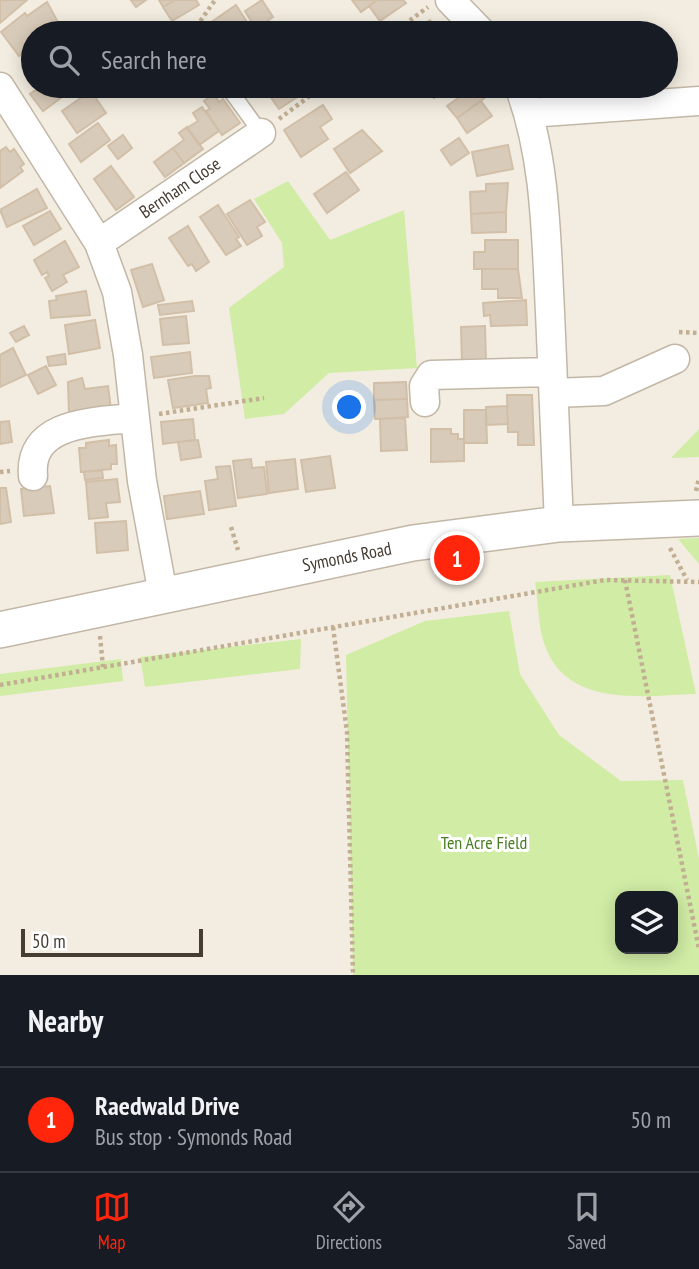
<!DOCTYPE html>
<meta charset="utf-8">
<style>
body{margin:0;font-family:"PT Sans Narrow",sans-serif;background:#242831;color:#f1f3f6}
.controls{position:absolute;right:21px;bottom:21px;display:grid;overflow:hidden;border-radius:14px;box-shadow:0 4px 18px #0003}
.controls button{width:63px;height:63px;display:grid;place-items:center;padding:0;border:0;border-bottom:2px solid #363941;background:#171b24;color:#f1f3f6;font:35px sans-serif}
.scale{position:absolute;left:21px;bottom:18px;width:182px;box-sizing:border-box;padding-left:7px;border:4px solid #453c32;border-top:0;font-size:19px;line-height:24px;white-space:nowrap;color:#453c32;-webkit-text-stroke:5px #fff;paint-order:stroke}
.you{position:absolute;left:350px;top:408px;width:24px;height:24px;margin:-18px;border:5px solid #fff;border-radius:50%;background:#1a73e8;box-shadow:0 0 0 10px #1a73e833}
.badge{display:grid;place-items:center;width:46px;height:46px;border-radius:50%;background:#ff260c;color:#fff;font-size:23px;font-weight:700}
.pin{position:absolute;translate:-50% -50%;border:4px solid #fff;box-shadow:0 2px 7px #0006}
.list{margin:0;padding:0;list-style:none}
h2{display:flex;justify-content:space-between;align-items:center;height:91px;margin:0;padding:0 28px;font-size:30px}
h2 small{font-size:23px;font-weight:400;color:#9ea1a6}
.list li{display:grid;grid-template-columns:46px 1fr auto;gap:21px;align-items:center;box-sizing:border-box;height:105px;padding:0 28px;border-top:2px solid #363941}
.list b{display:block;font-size:26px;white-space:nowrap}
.list p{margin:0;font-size:23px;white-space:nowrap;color:#9ea1a6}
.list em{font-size:23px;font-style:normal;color:#9ea1a6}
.icon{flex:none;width:38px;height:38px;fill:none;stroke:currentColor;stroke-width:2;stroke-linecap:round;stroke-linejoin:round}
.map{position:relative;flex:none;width:699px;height:975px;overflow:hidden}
.search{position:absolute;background:#171b24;box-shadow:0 4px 18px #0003;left:21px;right:21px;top:21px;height:77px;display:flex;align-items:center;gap:18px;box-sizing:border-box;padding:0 24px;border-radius:38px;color:#9ea1a6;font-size:26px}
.sheet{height:196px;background:#171b24}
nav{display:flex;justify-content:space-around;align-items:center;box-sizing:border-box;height:98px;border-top:2px solid #363941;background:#171b24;font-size:19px;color:#9ea1a6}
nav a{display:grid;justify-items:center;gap:4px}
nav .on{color:#ff260c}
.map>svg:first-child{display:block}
</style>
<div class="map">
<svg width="699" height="975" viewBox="0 0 699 975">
<rect width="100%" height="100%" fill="#f3ede1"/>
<!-- green -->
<path fill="#d0eca5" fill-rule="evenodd" d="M 288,181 L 330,240 L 404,210 L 417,368 L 329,373 L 284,414 L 245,419 L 229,308 L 284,267 L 282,243 L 254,199 Z
M 699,429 L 699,457 L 671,458 Z
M 699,538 L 699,564 L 678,539 Z
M 670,575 L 696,694 C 640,696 560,709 542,636 C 538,619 538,600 535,582 Z
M 509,611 L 520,674 L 559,735 L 621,781 L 683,780 L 699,859 L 699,975 L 353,975 L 346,655 L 425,621 ZM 620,896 L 673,896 L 673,949 L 620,949 Z
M 301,639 L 300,669 L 145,687 L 140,657 Z
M 121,659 L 123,681 L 0,696 L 0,674 Z"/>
<!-- building -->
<path fill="#d9cbb9" stroke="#d1bfa8" stroke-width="2" d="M 0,0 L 27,0 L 0,23 Z
M 131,0 L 146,0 L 136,7 Z
M 159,0 L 175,0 L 163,7 Z
M 175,0 L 196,0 L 199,5 L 172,21 L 163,7 Z
M 262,0 L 273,17 L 256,29 L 245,11 Z
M 352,0 L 377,0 L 361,12 Z
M 377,0 L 403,0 L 406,3 L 380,21 L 369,6 Z
M 47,2 L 59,24 L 49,33 L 33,33 L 33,46 L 19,56 L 1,32 L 25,13 L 27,16 Z
M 236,5 L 254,33 L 216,33 L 210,23 Z
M 430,20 L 439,33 L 410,33 Z
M 33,49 L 33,72 L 22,57 Z
M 41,86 L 71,86 L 73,89 L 43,111 L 30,94 Z
M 277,86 L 305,86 L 308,90 L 279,109 L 267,92 Z
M 425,86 L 451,86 L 434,98 Z
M 471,89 L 476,96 L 482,91 L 486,97 L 457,118 L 447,106 Z
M 91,91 L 106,113 L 77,133 L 62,111 Z
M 214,94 L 219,102 L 223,99 L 240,123 L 222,135 L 206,111 L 210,109 L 204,101 Z
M 481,101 L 492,116 L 467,133 L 457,118 Z
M 323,105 L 332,119 L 320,127 L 328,139 L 301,157 L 284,130 Z
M 202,107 L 219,131 L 199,145 L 187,128 L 198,121 L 193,113 Z
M 98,123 L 110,140 L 81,162 L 69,144 Z
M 187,127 L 203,149 L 184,163 L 173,148 L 184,140 L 179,133 Z
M 362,130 L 382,151 L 350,173 L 334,149 Z
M 123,135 L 132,148 L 118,159 L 108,146 Z
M 459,138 L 469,153 L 451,165 L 441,150 Z
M 508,145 L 513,169 L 477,176 L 472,152 Z
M 6,147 L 10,152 L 14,149 L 24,164 L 20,167 L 23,171 L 0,188 L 0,151 Z
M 173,148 L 184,163 L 165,177 L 154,162 Z
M 111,166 L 134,197 L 116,210 L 94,179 Z
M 346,172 L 359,190 L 327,213 L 314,194 Z
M 508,183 L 506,212 L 471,214 L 470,192 L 486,191 L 486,184 Z
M 37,189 L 47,208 L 7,227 L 0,210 Z
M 250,200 L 265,222 L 257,227 L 262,236 L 247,245 L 227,214 Z
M 218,205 L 239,237 L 236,239 L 241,246 L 226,255 L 200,217 Z
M 50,211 L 61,229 L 34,245 L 23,226 Z
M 506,212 L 506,232 L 472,233 L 471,214 Z
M 188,226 L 209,262 L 196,271 L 192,264 L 188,266 L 169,238 Z
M 485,240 L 518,240 L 518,269 L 474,269 L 474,252 L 485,252 Z
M 65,241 L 79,267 L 63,275 L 67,282 L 52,291 L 45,278 L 49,276 L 47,272 L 42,275 L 34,260 Z
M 152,264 L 164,300 L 143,307 L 131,270 Z
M 482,269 L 518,269 L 522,298 L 498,298 L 498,289 L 482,289 Z
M 86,291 L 90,315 L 51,318 L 49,301 L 57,300 L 56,296 Z
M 526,300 L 527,325 L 491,326 L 490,315 L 484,316 L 483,303 Z
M 192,301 L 194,311 L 160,315 L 158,305 Z
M 186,316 L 189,343 L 163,345 L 160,319 Z
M 95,320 L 100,348 L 69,354 L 65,325 Z
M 24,326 L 29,335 L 16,342 L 10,333 Z
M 485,326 L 486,362 L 462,363 L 461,327 Z
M 13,348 L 26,375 L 0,387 L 0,355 Z
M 190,352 L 192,373 L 154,378 L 151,357 Z
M 65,354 L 66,364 L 49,366 L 47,357 Z
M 46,366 L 56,385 L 38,394 L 28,375 Z
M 195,376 L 209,376 L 211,388 L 206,389 L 208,403 L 173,408 L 168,380 Z
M 82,378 L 85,389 L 108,386 L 111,409 L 69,414 L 68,382 Z
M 406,382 L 407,399 L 374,400 L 374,383 Z
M 507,395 L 532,395 L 534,445 L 518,445 L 518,432 L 508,432 Z
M 407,399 L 408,417 L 375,419 L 374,400 Z
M 507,406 L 508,424 L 486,425 L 486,407 Z
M 464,410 L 486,410 L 487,443 L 464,443 Z
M 405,418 L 407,450 L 381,451 L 380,419 Z
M 193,419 L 195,440 L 163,444 L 161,422 Z
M 9,421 L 12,442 L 0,444 L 0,422 Z
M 431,429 L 451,429 L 451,434 L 458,434 L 458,439 L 464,439 L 464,461 L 431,462 Z
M 109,440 L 109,446 L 116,445 L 117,464 L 111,464 L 111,469 L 81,472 L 79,448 L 86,448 L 86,443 Z
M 198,440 L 201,457 L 181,460 L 178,442 Z
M 330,456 L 335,488 L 306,492 L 301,460 Z
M 251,459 L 252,468 L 264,467 L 267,494 L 238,498 L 233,461 Z
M 295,459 L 298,489 L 269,493 L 266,462 Z
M 230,466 L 236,506 L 209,510 L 205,481 L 218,479 L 216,467 Z
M 102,470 L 103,478 L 85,480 L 84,472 Z
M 117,479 L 120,502 L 106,503 L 108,517 L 89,519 L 86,482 Z
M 50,486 L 54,513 L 24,516 L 21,489 Z
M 0,488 L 6,488 L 11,522 L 0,524 Z
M 200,491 L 204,514 L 167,519 L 164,496 Z
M 126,521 L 128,550 L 97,553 L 95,523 Z"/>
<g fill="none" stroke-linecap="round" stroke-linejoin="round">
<defs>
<path id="service" d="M 227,86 L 261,133"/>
<path id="minor" d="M 450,0 L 482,33
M 519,86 C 546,157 546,236 550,312 C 553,383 556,453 559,524
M 0,87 L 99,243 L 117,292 L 128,355 L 142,481 L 163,594
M 529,113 L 699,101
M 99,243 L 261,133
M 554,393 L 604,391 L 675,359
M 425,402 L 424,386 L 431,375 L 552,372
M 33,476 C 28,422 94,422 134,418"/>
<path id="tertiary" d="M 0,630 L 413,543 L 559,524 L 699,518"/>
</defs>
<!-- service casing -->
<use href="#service" stroke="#c2b7a6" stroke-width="17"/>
<!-- minor casing -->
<use href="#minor" stroke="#c2b7a6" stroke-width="31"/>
<!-- tertiary casing -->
<use href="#tertiary" stroke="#c2b7a6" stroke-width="38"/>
<!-- path -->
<path stroke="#c2af93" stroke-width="4.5" stroke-dasharray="3.5 3.5" stroke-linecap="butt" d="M 205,33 L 199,23 L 215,0
M 393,33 L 428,7
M 279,119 L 323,86
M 679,332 L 699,333
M 159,414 L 264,398
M 0,472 L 10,471
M 696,491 L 699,478
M 231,527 L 238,550
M 670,548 L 687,580
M 625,580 L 699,949
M 333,627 L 347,732 L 353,975
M 100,636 L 103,667
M 0,685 L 605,580 L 699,582"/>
<!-- service -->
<use href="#service" stroke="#fff" stroke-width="14"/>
<!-- minor -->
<use href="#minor" stroke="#fff" stroke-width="28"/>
<!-- tertiary -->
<use href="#tertiary" stroke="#fff" stroke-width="35"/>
</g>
<g text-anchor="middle" stroke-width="6" stroke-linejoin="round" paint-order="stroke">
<!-- street labels -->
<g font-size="18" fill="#453c32" stroke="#fff">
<text transform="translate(180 188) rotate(-34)" y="6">Bernham Close</text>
<text transform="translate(347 557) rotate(-11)" y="6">Symonds Road</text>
</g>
<!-- park labels -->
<g font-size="18" fill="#477c20" stroke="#fff">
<text x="484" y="849">Ten Acre Field</text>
</g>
</g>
</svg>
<div class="controls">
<button><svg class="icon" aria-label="layers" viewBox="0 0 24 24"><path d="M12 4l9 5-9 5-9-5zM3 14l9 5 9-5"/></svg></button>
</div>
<div class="scale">50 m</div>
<div class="you"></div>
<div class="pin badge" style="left:457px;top:558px">1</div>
<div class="search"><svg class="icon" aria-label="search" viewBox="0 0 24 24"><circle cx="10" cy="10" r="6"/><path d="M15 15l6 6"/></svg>Search here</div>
</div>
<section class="sheet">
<h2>Nearby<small></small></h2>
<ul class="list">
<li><span class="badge">1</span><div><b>Raedwald Drive</b><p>Bus stop · Symonds Road</p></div><em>50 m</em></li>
</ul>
</section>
<nav>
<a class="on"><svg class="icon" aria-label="map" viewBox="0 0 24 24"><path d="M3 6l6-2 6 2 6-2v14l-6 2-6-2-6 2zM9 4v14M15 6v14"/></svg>Map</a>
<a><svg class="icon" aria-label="directions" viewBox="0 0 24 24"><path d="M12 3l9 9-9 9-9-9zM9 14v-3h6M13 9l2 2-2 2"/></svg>Directions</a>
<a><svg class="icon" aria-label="saved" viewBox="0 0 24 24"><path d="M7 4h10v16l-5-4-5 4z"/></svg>Saved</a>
</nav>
